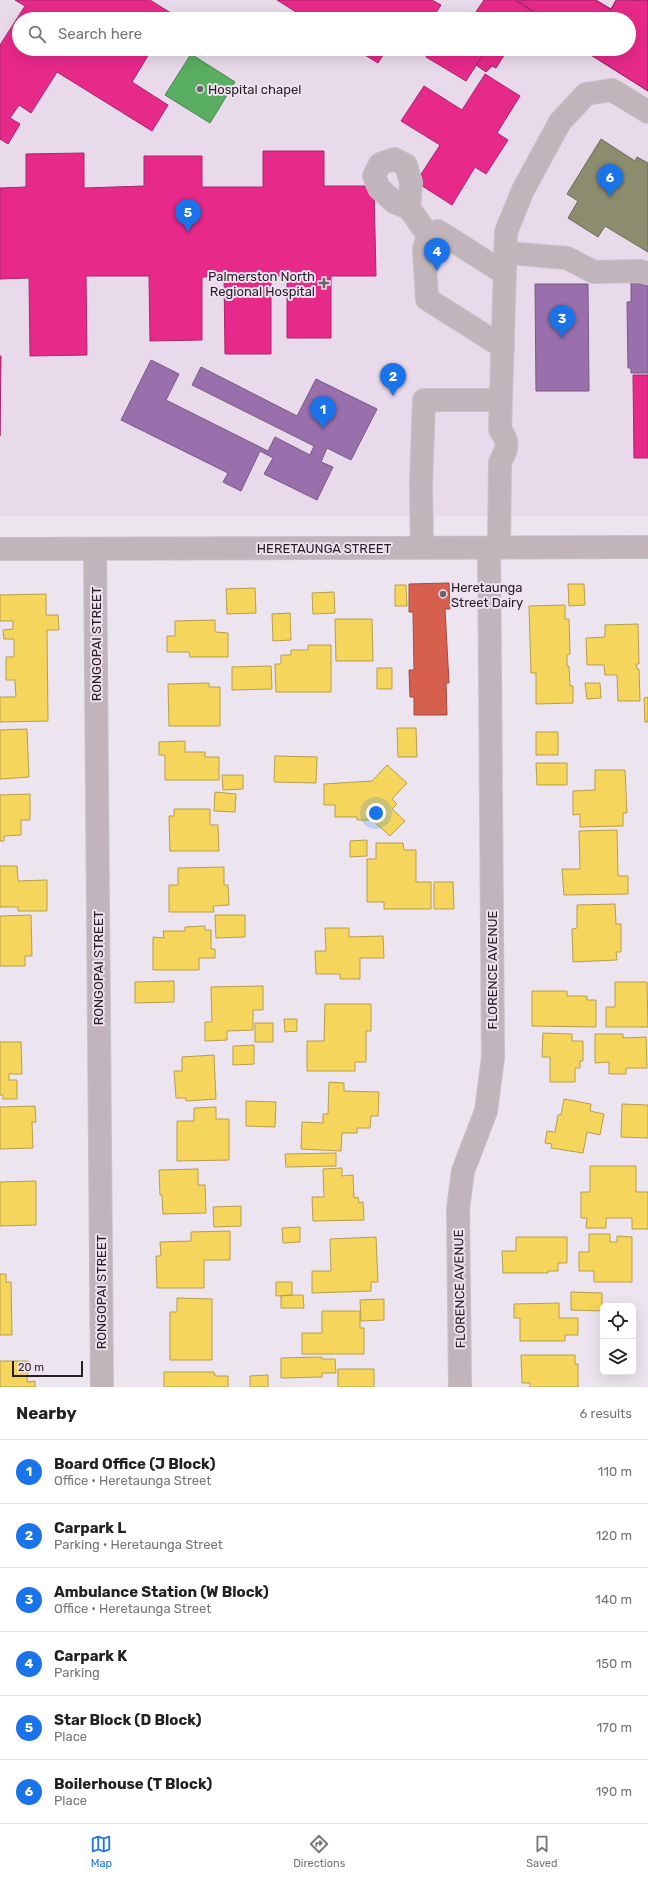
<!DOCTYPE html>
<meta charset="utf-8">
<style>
body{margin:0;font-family:Rubik,sans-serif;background:#f6f6f6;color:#222}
.controls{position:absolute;right:12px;bottom:12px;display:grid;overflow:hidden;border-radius:6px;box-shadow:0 4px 16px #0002}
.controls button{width:36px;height:36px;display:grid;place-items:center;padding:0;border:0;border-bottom:1px solid #e0e0e0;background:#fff;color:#222;font:20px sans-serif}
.scale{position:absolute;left:12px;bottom:10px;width:71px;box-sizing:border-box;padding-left:4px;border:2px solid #241f24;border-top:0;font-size:11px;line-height:14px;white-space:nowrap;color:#241f24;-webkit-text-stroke:3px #f0e1f1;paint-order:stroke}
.you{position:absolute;left:376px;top:813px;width:14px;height:14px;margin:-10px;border:3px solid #fff;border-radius:50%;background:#1a73e8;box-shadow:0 0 0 6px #1a73e833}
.badge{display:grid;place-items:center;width:26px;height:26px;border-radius:50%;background:#1a73e8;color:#fff;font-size:13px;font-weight:700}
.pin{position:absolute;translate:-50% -33px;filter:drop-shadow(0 1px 2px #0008)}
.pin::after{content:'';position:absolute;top:21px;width:14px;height:12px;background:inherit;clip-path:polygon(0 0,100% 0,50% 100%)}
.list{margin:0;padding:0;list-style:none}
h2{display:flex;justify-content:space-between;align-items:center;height:52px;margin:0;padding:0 16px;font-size:17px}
h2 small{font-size:13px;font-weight:400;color:#767676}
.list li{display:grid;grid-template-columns:26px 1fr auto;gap:12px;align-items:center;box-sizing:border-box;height:64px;padding:0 16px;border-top:1px solid #e0e0e0}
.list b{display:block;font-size:15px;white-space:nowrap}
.list p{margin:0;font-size:13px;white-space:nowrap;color:#767676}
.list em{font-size:13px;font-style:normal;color:#767676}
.icon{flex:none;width:22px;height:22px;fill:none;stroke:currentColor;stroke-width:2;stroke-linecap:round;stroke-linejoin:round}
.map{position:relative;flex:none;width:648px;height:1387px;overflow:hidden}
.search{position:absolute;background:#fff;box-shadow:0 4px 16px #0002;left:12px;right:12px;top:12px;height:44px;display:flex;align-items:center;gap:10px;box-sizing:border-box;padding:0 14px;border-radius:22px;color:#767676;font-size:15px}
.sheet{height:436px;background:#fff}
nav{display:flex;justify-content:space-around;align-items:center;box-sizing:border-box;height:56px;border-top:1px solid #e0e0e0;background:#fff;font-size:11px;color:#767676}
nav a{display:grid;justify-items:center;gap:2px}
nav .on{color:#1a73e8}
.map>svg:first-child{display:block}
</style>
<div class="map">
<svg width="648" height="1387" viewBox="0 0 648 1387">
<rect width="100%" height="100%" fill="#ece4ee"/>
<!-- built -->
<path fill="#e9daeb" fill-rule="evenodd" d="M 0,0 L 648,0 L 648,516 L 0,516 ZM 19,19 L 629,19 L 629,49 L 19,49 Z"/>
<!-- homes -->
<path fill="#f6d55c" stroke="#b79e4b" d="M 568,584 L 584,584 L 585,605 L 569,606 Z
M 395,585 L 406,585 L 407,606 L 395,606 Z
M 255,588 L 256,613 L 227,614 L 226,589 Z
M 334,592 L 335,613 L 313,614 L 312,593 Z
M 46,594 L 46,615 L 58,615 L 59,630 L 47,630 L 48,721 L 0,722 L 0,697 L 16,697 L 15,680 L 6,680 L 6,657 L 14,657 L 14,639 L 4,639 L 3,630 L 13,629 L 13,621 L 0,621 L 0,595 Z
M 565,605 L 565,619 L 569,619 L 570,654 L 567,655 L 567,666 L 569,666 L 570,686 L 573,686 L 573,703 L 536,704 L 536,673 L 531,673 L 529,606 Z
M 290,613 L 291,640 L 273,641 L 272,614 Z
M 335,619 L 372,619 L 373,661 L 336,661 Z
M 215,620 L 215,632 L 228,633 L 228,657 L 190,657 L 189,652 L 167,652 L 167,636 L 175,636 L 175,621 Z
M 638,624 L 639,664 L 636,664 L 637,669 L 639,669 L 640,701 L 618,701 L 617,675 L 605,675 L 604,665 L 587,665 L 586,638 L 605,637 L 605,625 Z
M 308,645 L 331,645 L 331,692 L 276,692 L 275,664 L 281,664 L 281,655 L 291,655 L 291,650 L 308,650 Z
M 271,666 L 272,689 L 232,690 L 232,667 Z
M 377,668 L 392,668 L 392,689 L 377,689 Z
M 209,683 L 209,687 L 220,687 L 220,726 L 169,726 L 168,684 Z
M 585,683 L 600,683 L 601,698 L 587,699 Z
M 648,697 L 648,722 L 645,722 L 644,698 Z
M 397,728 L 416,728 L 417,757 L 398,757 Z
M 27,729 L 29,777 L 0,779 L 0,730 Z
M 536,732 L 558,732 L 558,755 L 536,755 Z
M 185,741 L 185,752 L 205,752 L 205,757 L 219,757 L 219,780 L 165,780 L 165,755 L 159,755 L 159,742 Z
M 275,756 L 317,757 L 316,783 L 274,782 Z
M 536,763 L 567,763 L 567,785 L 537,785 Z
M 387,765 L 407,783 L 392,799 L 397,804 L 392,809 L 405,821 L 390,836 L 372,820 L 357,820 L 357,817 L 335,817 L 335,805 L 324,805 L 324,784 L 372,781 Z
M 595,770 L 625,770 L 627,813 L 623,813 L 623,826 L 580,827 L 580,814 L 573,815 L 573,791 L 595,790 Z
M 222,775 L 243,775 L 243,789 L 223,790 Z
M 215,792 L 236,794 L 235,812 L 214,811 Z
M 30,794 L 30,820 L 21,820 L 21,835 L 4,836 L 4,841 L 0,841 L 0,795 Z
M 174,809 L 210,809 L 210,825 L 218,825 L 219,851 L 170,851 L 169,816 L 174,816 Z
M 617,830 L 618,876 L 628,876 L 628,894 L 564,895 L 562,869 L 580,869 L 579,831 Z
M 367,840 L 367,856 L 350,857 L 350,841 Z
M 376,843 L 403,843 L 404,850 L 416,850 L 416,882 L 431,882 L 431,909 L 384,909 L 384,902 L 367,902 L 367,859 L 376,859 Z
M 0,866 L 17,866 L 18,881 L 47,880 L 47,911 L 18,911 L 18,907 L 0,907 Z
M 224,867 L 224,885 L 228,885 L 229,905 L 213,906 L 214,912 L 169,912 L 169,885 L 178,885 L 178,868 Z
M 434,882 L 453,882 L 454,909 L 434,909 Z
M 615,904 L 616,924 L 621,924 L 621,952 L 616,952 L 617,960 L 573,962 L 572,929 L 577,928 L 577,905 Z
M 31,915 L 32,956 L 25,956 L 25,966 L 0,966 L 0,916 Z
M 215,915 L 245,915 L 245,937 L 216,938 Z
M 205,926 L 205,930 L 211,930 L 211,949 L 215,949 L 215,958 L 199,958 L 199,970 L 153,970 L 153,937 L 164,938 L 163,931 L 185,931 L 185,927 Z
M 325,928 L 349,928 L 349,937 L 383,936 L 384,958 L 360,958 L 360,979 L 340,979 L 340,974 L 316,974 L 315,951 L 326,951 Z
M 174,981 L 174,1002 L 135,1003 L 135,982 Z
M 615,982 L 647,982 L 648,1027 L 606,1027 L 606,1007 L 615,1007 Z
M 263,986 L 263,1010 L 253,1010 L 253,1030 L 227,1031 L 227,1040 L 205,1041 L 205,1022 L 212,1022 L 211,987 Z
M 532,991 L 567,991 L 567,996 L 587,996 L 587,1000 L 596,1000 L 596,1027 L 532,1026 Z
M 325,1004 L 371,1004 L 371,1031 L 366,1031 L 366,1062 L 355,1062 L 355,1071 L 307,1071 L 307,1041 L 324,1041 Z
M 284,1019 L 297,1019 L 297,1031 L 285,1032 Z
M 255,1023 L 273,1023 L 273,1042 L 255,1042 Z
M 543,1033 L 572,1034 L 572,1041 L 583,1041 L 583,1061 L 580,1061 L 580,1068 L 575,1068 L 575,1082 L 550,1082 L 550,1057 L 542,1057 Z
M 595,1034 L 623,1034 L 623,1038 L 646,1037 L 647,1068 L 626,1068 L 626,1074 L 609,1074 L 609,1062 L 595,1063 Z
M 0,1042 L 21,1042 L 22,1074 L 9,1074 L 9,1080 L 17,1080 L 17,1099 L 3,1099 L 3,1095 L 0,1095 Z
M 254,1045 L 254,1064 L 233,1065 L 233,1046 Z
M 214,1055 L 216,1099 L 186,1101 L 186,1098 L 176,1098 L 174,1071 L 182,1071 L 182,1057 Z
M 329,1082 L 344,1083 L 344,1091 L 379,1092 L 378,1116 L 371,1116 L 370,1128 L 357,1128 L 357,1133 L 342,1133 L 341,1151 L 301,1149 L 302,1122 L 323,1123 L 323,1114 L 328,1114 Z
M 564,1099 L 591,1104 L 590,1111 L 604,1114 L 600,1135 L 587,1132 L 583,1153 L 551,1148 L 552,1144 L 545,1143 L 547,1131 L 555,1132 L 558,1115 L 561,1115 Z
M 246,1101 L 276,1102 L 275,1127 L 246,1126 Z
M 622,1104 L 648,1105 L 648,1138 L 621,1137 Z
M 35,1106 L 36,1122 L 32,1122 L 33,1148 L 0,1149 L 0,1107 Z
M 216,1107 L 216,1119 L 229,1119 L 229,1160 L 177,1161 L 177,1121 L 194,1121 L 194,1108 Z
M 336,1153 L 336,1166 L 286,1167 L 285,1154 Z
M 590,1166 L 636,1166 L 636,1192 L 648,1192 L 648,1229 L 632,1229 L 632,1218 L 606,1218 L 606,1228 L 586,1228 L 587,1218 L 581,1218 L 581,1192 L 590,1192 Z
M 342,1168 L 342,1176 L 353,1175 L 354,1198 L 358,1197 L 359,1203 L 363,1202 L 364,1220 L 313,1221 L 312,1197 L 324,1197 L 323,1169 Z
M 198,1169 L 198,1185 L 205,1185 L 206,1213 L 163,1214 L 162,1195 L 160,1195 L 159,1170 Z
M 36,1181 L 36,1225 L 0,1226 L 0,1182 Z
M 241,1206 L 241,1226 L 214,1227 L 213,1207 Z
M 300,1227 L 300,1242 L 283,1243 L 282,1228 Z
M 230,1231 L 230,1260 L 204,1260 L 204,1288 L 157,1288 L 156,1256 L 161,1256 L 160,1242 L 191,1241 L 191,1232 Z
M 589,1234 L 610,1234 L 610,1242 L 617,1242 L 617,1236 L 632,1237 L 632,1282 L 594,1282 L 594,1271 L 579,1271 L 579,1252 L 589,1252 Z
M 376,1237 L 378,1282 L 371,1282 L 371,1291 L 312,1293 L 312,1271 L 331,1271 L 330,1239 Z
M 516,1237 L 567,1237 L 567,1263 L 558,1263 L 558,1271 L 548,1271 L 548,1273 L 503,1273 L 502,1251 L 516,1251 Z
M 0,1274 L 6,1274 L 6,1282 L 11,1282 L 12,1335 L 0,1335 Z
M 276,1282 L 292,1282 L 292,1295 L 276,1296 Z
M 571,1292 L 602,1293 L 602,1311 L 571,1310 Z
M 292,1295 L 303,1295 L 304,1308 L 281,1308 L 281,1296 Z
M 177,1298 L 212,1299 L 212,1360 L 170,1360 L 170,1312 L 177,1312 Z
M 384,1299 L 384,1320 L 361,1321 L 360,1300 Z
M 559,1303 L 559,1318 L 578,1318 L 578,1335 L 565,1335 L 565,1341 L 520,1341 L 520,1318 L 514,1318 L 514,1304 Z
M 322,1311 L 360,1311 L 360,1328 L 364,1328 L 364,1354 L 302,1354 L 302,1333 L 322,1333 Z
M 521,1355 L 575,1355 L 575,1364 L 578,1364 L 578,1387 L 530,1387 L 530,1383 L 522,1383 Z
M 322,1357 L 322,1359 L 335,1359 L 336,1373 L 322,1373 L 322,1377 L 281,1378 L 281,1358 Z
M 0,1361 L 28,1361 L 27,1382 L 35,1381 L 35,1387 L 0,1387 Z
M 338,1369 L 374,1369 L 374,1387 L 338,1387 Z
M 164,1372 L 214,1372 L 215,1376 L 228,1376 L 228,1387 L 164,1387 Z
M 268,1375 L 268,1387 L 250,1387 L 250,1376 Z"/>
<!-- shops -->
<path fill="#d6604d" stroke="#a14c41" d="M 449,583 L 450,609 L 445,609 L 449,683 L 446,683 L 447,715 L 414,715 L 414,697 L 410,697 L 409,670 L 414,670 L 413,612 L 409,612 L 409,584 Z"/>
<!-- offices -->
<path fill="#9970ab" stroke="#765882" d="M 631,282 L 648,282 L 648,373 L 631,373 L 631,368 L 628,368 L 627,302 L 631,302 Z
M 535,284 L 588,284 L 589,391 L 536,391 Z
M 151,360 L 179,374 L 166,400 L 268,451 L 275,437 L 310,455 L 314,446 L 192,385 L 201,367 L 297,416 L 316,379 L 377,409 L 351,460 L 327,448 L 321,462 L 333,467 L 317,500 L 264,474 L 273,458 L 260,451 L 241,491 L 223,482 L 228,473 L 121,420 Z"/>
<!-- health -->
<path fill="#e7298a" stroke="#ac266b" d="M 15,0 L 150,0 L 174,15 L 171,19 L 19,19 L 19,49 L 152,49 L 132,82 L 168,105 L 152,131 L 57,72 L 31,113 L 19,105 L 10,118 L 20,124 L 8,144 L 0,139 L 0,45 L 25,6 Z
M 277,0 L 432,0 L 441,5 L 432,19 L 307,19 Z
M 484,0 L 515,0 L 532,11 L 527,19 L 471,19 Z
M 515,0 L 595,0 L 611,10 L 617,0 L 648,0 L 648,91 L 586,52 L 588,49 L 629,49 L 629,19 L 545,19 Z
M 516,0 L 596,0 L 611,9 L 616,0 L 648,0 L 648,91 L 585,51 L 587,49 L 629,49 L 629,19 L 546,19 Z
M 355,49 L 387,49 L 378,63 Z
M 431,49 L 484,49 L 486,50 L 466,81 L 426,57 Z
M 484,49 L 508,49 L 496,68 L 492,66 L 486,72 L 476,65 L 486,50 Z
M 485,74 L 520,96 L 497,133 L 508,140 L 486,174 L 475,167 L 452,205 L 416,182 L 440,145 L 401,121 L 424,86 L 462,110 Z
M 263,151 L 324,151 L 324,186 L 374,186 L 376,276 L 331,276 L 331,338 L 287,338 L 287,276 L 271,276 L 271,354 L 225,354 L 224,277 L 202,277 L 202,340 L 150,341 L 149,276 L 86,276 L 87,355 L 30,356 L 29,278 L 0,279 L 0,188 L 26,187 L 26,154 L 84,153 L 84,188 L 144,186 L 144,156 L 202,156 L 202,187 L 263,187 Z
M 0,356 L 1,356 L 0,436 Z
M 633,375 L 648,375 L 648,458 L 634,458 Z"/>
<!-- public -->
<path fill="#5aae61" stroke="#4a834f" d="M 191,54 L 235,82 L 210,123 L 165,95 Z"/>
<!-- industry -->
<path fill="#8c8c6e" stroke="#6d6b58" d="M 601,139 L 635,161 L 637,157 L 648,163 L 648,252 L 605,226 L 598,237 L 568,218 L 578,201 L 567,194 Z"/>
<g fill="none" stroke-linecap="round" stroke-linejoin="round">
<defs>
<path id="minor" d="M 409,208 L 411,183 L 406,165 L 394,159 L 380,164 L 374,176 L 379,188 L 394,202 L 409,208 L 428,235
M 428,235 L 424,249 L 427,299 L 503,347
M 428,235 L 438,231 L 504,273
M 507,253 L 567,258 L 594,272 L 640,271 L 648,273
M 499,547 L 500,462 C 507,450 510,442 500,430 L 506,232 L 523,190 L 560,122 L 586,94 L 612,90 L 648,112
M 422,548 L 421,485 L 424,400 L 500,400
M 0,549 L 648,547
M 95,549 L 102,1387
M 460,1387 L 458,1209 L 463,1171 L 486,1111 L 493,1057 L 489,548"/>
</defs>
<!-- minor casing -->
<use href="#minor" stroke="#c7c1c9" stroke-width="24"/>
<!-- minor -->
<use href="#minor" stroke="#c2b4bb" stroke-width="22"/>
</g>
<!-- markers -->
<g fill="#6a646b" stroke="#f0e1f1" stroke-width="1.5">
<circle cx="200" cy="89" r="4"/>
<path d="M322 277h4v4h4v4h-4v4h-4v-4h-4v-4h4z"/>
<circle cx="443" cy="594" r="4"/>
</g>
<g text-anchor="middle" stroke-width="4" stroke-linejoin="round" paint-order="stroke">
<!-- poi labels -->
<g font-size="13" fill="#241f24" stroke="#f0e1f1" text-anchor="start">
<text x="208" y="94">Hospital chapel</text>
<text x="315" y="281" text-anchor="end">Palmerston North<tspan x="315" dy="15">Regional Hospital</tspan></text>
<text x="451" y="592">Heretaunga<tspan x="451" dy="15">Street Dairy</tspan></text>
</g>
<!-- street labels -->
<g font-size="13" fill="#241f24" stroke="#f0e1f1">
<text x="324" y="553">HERETAUNGA STREET</text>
<text transform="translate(96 644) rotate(-90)" y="5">RONGOPAI STREET</text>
<text transform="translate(98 968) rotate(-90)" y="5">RONGOPAI STREET</text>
<text transform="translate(492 970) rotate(-90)" y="5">FLORENCE AVENUE</text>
<text transform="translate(459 1289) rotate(-91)" y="5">FLORENCE AVENUE</text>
<text transform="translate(101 1292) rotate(-90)" y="5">RONGOPAI STREET</text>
</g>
</g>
</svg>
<div class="controls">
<button><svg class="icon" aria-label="locate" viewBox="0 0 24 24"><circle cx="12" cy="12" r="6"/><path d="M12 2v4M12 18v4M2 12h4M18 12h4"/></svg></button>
<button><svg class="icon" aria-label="layers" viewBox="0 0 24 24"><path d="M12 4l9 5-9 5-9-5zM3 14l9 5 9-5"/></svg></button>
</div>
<div class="scale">20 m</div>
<div class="you"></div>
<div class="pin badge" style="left:323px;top:429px">1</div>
<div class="pin badge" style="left:393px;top:396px">2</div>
<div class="pin badge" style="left:562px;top:338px">3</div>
<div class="pin badge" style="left:437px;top:271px">4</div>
<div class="pin badge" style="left:188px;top:232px">5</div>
<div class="pin badge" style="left:610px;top:197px">6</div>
<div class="search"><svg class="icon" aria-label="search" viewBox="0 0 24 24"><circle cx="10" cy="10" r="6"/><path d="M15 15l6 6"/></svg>Search here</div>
</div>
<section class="sheet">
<h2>Nearby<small>6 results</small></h2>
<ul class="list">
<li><span class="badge">1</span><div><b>Board Office (J Block)</b><p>Office · Heretaunga Street</p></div><em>110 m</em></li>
<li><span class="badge">2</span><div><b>Carpark L</b><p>Parking · Heretaunga Street</p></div><em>120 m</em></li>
<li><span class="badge">3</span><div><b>Ambulance Station (W Block)</b><p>Office · Heretaunga Street</p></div><em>140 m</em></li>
<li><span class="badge">4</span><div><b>Carpark K</b><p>Parking</p></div><em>150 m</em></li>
<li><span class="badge">5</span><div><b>Star Block (D Block)</b><p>Place</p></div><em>170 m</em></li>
<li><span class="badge">6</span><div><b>Boilerhouse (T Block)</b><p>Place</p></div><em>190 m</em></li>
</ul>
</section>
<nav>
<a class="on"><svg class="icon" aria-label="map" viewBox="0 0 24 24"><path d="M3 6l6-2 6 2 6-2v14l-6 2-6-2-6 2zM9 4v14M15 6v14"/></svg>Map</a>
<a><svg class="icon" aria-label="directions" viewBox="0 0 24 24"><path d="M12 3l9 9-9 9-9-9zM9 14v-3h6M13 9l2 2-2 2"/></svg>Directions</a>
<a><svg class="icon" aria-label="saved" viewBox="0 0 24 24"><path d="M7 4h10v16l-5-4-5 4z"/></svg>Saved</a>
</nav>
